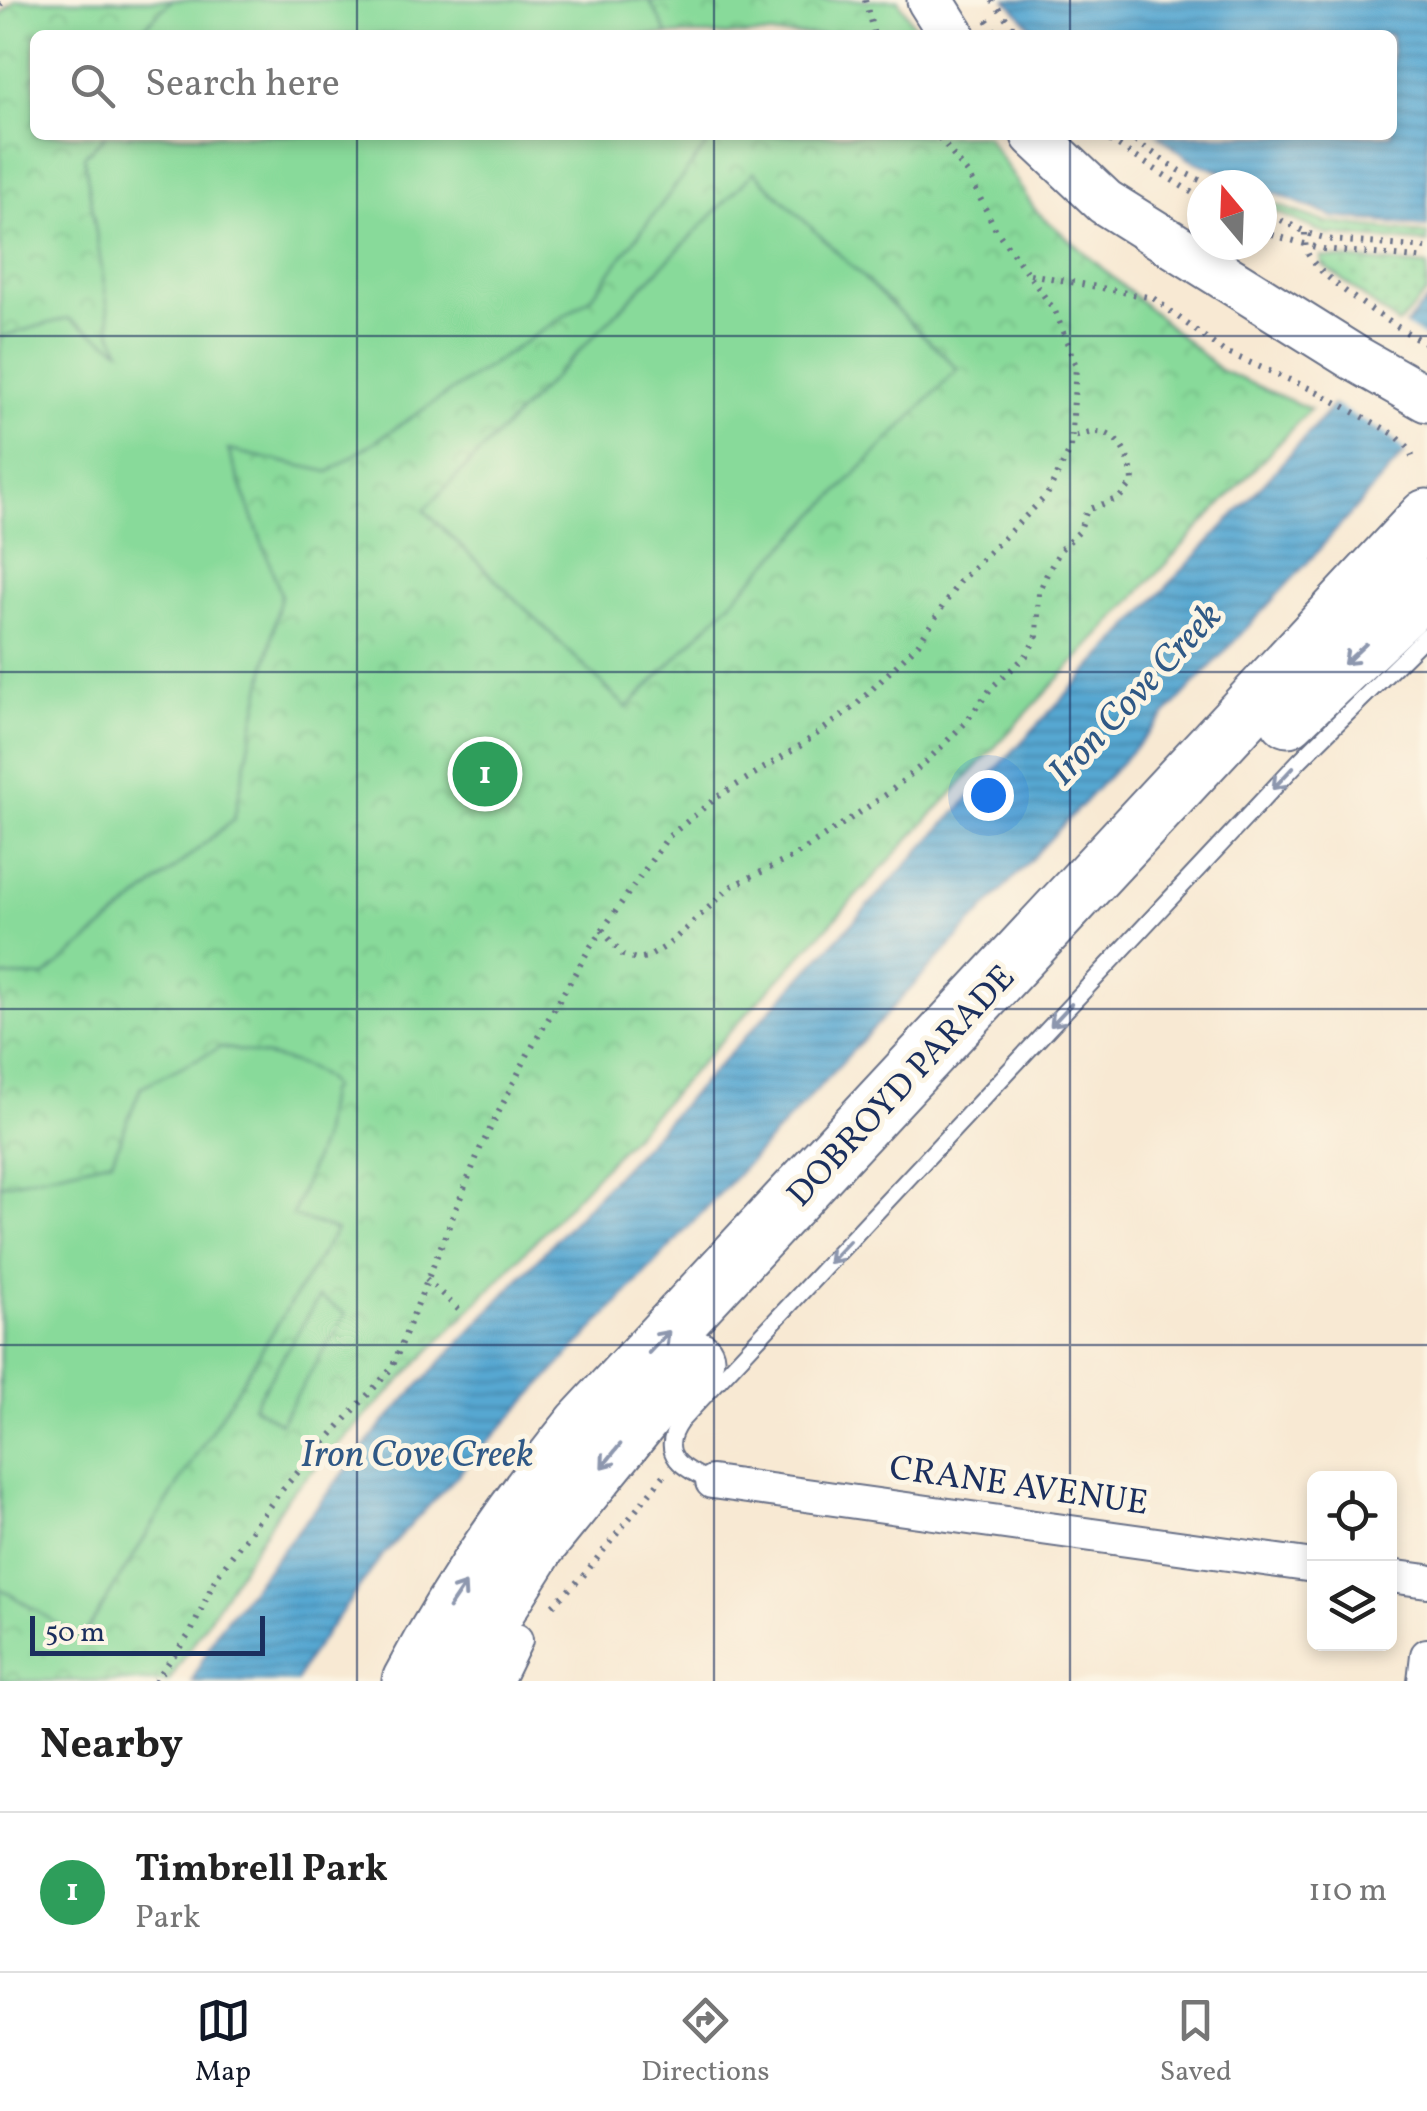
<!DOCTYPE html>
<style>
body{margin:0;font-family:Vollkorn,serif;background:#f2f2f2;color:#222}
.controls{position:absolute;right:30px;bottom:30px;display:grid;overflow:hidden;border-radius:15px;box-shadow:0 5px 15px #0003}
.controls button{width:90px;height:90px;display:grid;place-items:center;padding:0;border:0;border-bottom:2px solid #e0e0e0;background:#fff;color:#222;font:50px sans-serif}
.compass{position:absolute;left:1187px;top:170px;width:90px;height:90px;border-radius:50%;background:#fff;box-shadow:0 5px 15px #0003;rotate:341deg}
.scale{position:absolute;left:30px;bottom:25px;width:235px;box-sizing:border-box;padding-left:10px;border:5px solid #1b2f5e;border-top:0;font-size:28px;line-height:35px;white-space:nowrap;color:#1b2f5e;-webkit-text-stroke:8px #fcf5e5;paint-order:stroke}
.you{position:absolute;left:988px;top:795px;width:35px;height:35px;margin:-25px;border:8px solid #fff;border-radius:50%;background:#1a73e8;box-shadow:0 0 0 15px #1a73e833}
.badge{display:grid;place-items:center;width:65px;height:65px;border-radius:50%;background:#111827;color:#fff;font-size:32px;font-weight:700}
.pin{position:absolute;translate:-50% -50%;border:5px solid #fff;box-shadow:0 2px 10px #0006}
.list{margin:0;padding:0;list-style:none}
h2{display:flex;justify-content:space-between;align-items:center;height:130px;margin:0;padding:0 40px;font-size:42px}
h2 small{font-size:32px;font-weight:400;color:#767676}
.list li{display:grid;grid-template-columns:65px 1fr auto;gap:30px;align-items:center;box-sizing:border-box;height:160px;padding:0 40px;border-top:2px solid #e0e0e0}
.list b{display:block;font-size:38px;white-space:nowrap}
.list p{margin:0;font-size:32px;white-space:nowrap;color:#767676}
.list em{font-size:32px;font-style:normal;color:#767676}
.icon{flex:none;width:55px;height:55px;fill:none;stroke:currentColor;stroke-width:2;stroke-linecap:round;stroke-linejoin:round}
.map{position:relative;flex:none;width:1427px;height:1681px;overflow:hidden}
.search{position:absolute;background:#fff;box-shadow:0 5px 15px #0003;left:30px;right:30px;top:30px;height:110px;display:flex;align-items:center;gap:25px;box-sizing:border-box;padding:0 35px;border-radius:15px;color:#767676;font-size:38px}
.sheet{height:290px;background:#fff}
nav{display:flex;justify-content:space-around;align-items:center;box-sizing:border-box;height:140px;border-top:2px solid #e0e0e0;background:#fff;font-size:28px;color:#767676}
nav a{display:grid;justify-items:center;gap:5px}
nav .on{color:#111827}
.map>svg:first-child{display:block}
</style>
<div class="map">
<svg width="1427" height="1681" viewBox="0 0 1427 1681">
<defs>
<pattern id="grass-dots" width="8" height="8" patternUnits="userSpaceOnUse" patternTransform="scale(2.5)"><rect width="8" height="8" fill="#88da9a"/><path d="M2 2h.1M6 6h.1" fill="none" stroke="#75bb87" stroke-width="1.8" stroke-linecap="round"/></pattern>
<pattern id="park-crowns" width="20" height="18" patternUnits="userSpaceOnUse" patternTransform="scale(2.5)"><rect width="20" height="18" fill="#88da9a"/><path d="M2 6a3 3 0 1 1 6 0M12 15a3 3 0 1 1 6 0" fill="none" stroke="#75bb87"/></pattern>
<pattern id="water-rules" width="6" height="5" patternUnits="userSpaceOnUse" patternTransform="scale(2.5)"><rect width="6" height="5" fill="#56a7d1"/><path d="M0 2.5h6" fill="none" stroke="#4688ad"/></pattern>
</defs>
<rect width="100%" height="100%" fill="#fcf5e5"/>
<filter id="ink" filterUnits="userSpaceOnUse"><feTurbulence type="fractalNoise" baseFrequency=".01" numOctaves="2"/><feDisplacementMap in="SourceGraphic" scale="20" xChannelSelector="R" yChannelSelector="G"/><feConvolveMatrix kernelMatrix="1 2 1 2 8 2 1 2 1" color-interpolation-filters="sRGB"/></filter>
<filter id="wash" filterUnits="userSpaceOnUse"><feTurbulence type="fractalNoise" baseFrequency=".0048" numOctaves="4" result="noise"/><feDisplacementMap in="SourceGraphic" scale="40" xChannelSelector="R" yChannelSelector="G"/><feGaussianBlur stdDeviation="2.25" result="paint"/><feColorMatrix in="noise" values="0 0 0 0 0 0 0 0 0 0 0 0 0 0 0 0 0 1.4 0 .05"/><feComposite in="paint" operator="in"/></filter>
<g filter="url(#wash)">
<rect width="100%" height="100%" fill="#f8e9d3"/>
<!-- grass -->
<path fill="url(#grass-dots)" stroke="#52847c" stroke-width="2.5" d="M 1270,203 L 1325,222 L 1427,234 L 1427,243 L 1328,235 L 1267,208 Z
M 1321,257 L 1427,266 L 1427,293 L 1398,324 L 1322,264 Z"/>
<!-- park -->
<path fill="url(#park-crowns)" stroke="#52847c" stroke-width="2.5" d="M 16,0 L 898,0 L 920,35 L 35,35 L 35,135 L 986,135 L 1036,211 L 1220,370 L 1310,409 L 491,1288 L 287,1497 L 169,1681 L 0,1681 L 0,15 Z"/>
<!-- garden -->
<path fill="#88da9a" stroke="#52847c" stroke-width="2.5" d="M 172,0 L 649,0 L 668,35 L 136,35 Z
M 107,135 L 714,135 L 590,299 L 329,472 L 228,450 L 281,594 L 234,819 L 44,977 L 0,976 L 0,337 L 68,318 L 121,350 L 112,334 L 84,156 Z
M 754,172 L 958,369 L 627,708 L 424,510 Z
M 221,1047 C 251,1054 318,1060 332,1088 L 328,1092 L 321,1141 L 292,1216 L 336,1230 L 82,1639 L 0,1588 L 0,1185 L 112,1160 L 141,1087 Z
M 319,1297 L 346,1314 L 280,1423 L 253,1406 Z"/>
<!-- water -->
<path fill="url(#water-rules)" stroke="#386b98" stroke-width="2.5" d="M 1007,0 L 1427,0 L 1427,227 L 1334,217 L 1262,188 L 1262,185 L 1254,185 L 1189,159 L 1158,135 L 1392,135 L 1392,35 L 1039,35 Z
M 1427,301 L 1427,428 L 1307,563 L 382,1556 L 306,1661 L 297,1681 L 192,1681 L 217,1631 L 384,1423 L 1265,482 Z"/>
<!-- pier -->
<path fill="#f8e9d3" d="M 1400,323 L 1427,339 L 1427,435 L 1409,456 L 1391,437 L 1330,402 Z"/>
</g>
<g filter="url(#ink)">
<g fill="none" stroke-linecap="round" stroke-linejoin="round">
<defs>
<path id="lane" d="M 712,1482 C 684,1469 656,1455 681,1421 L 1300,760 L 1427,635"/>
<path id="street" d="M 712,1482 L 1314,1566
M 1390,1576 L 1427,1581
M 496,1681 L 516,1640
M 1424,1681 L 1427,1655"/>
<path id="secondary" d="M 930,0 L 952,35
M 1034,135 L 1105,202 L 1353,357 L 1427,399"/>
<path id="highway" d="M 1288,719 L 1427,587
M 410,1681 C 458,1590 517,1505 582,1425 L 1427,517
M 452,1681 L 538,1545 L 648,1410 L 696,1358"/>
</defs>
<!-- lane casing -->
<use href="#lane" stroke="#687087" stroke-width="19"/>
<!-- street casing -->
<use href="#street" stroke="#687087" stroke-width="36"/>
<!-- secondary casing -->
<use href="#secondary" stroke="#687087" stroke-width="49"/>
<!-- highway casing -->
<use href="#highway" stroke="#687087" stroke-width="59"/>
<!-- path -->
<path stroke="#687087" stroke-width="6" stroke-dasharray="2.5 8" stroke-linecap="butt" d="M 865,0 L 874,35
M 992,0 L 1019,35
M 0,5 L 6,0
M 987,20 L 998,35
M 1101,135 L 1202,199
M 1126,135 L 1179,170 L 1210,185
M 1262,211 L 1310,234 L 1332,240 L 1427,248
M 1262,232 L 1323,249 L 1427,259
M 1305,233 C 1305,241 1305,249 1309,256 C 1326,284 1398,328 1427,344
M 1030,274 L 1153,298 L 1223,351 L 1318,392 L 1394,434 L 1409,448 L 1415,464
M 602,930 L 623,955 L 636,959 L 648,957 L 668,945 L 732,886 L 793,857 L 887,794 L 928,760 L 965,723 L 992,687 L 1026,656 L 1037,636 L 1039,593 L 1046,576 L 1061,549 L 1079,532 L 1087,510 L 1119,498 L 1133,482 C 1132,463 1121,433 1097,432 C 1090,432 1080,436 1072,437
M 426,1279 L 459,1310
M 553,1605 L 583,1576 L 665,1474
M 155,1681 L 191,1632 L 216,1577 L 280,1492 L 392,1368 L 480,1149 L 529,1052 L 591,946 L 668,837 L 717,797 L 803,744 L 853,708 L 918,644 L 959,582 L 1047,495 L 1071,448 L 1076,366 L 1055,311 L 996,230 L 968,174 L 937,135"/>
<!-- lane -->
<use href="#lane" stroke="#fff" stroke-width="15"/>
<!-- street -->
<use href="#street" stroke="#fff" stroke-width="32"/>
<!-- secondary -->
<use href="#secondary" stroke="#fff" stroke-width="45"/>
<!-- highway -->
<use href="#highway" stroke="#fff" stroke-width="55"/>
</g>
<!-- one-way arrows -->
<defs><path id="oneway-shaft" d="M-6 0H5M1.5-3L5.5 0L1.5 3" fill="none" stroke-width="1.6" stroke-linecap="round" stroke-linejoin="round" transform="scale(2.5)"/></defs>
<g stroke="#8d97ae">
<use href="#oneway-shaft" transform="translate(1355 654) rotate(137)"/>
<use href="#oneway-shaft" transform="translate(1283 778) rotate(133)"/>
<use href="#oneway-shaft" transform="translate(1061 1015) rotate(133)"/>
<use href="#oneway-shaft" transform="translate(839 1252) rotate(133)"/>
<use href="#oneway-shaft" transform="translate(659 1342) rotate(-47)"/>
<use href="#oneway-shaft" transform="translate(611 1456) rotate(129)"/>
<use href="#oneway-shaft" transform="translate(457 1596) rotate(-56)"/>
</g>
</g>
<!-- grid -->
<path fill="none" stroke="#1b2f5e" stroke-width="2.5" stroke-opacity="0.55" d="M 357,0 L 357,35M 714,0 L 714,35M 1070,0 L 1070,35M 357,135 L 357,1681M 714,135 L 714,1681M 1070,135 L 1070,1681M 0,336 L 1427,336M 0,672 L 1427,672M 0,1009 L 1427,1009M 0,1345 L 1427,1345"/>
<g text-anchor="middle" stroke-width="10" stroke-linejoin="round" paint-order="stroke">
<!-- street labels -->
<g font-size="35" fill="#1b2f5e" stroke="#fcf5e5">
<text transform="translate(900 1085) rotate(-47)" y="12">DOBROYD PARADE</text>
<text transform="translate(1019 1484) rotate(8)" y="12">CRANE AVENUE</text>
</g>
<!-- water labels -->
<g font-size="38" font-style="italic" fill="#305986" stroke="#fcf5e5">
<text transform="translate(1134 693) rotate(-47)" y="13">Iron Cove Creek</text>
<text x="417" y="1466">Iron Cove Creek</text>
</g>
</g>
</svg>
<div class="controls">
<button><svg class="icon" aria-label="locate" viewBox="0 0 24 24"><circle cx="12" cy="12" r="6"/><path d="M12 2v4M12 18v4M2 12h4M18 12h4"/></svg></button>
<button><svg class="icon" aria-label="layers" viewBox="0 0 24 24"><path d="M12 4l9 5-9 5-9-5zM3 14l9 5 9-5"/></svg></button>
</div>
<svg class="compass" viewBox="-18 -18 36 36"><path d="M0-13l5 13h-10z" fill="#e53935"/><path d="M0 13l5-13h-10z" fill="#767676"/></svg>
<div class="scale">50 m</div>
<div class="you"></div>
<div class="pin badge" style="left:485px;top:774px;background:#2e9e5b">1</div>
<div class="search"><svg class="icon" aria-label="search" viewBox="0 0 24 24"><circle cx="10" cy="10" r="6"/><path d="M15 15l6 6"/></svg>Search here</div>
</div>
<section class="sheet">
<h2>Nearby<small></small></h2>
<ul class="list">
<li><span class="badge" style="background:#2e9e5b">1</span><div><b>Timbrell Park</b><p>Park</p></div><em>110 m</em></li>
</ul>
</section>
<nav>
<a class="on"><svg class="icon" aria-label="map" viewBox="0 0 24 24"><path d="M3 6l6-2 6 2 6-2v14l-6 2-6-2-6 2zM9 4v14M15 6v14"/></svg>Map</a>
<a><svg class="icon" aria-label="directions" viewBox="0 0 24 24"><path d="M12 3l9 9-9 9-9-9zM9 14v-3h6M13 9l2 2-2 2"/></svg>Directions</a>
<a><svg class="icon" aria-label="saved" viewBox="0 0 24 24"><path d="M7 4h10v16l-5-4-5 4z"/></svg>Saved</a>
</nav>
